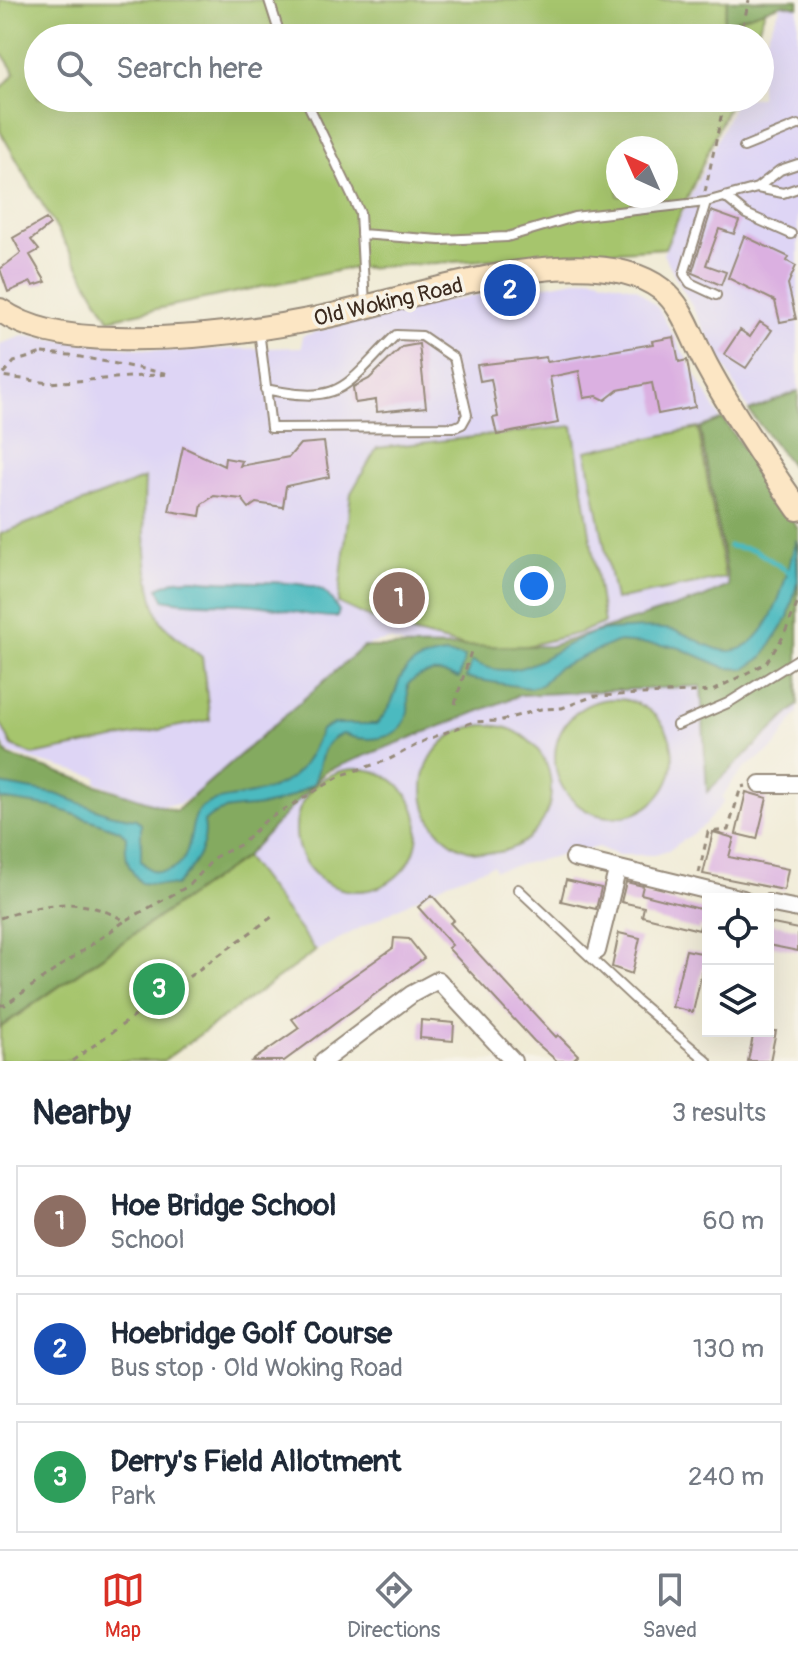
<!DOCTYPE html>
<meta charset="utf-8">
<style>
body{margin:0;font-family:Pangolin,sans-serif;background:#f6f6f7;color:#1f2937}
.controls{position:absolute;right:24px;bottom:24px;display:grid;overflow:hidden;border-radius:0px;box-shadow:0 8px 32px #0002}
.controls button{width:72px;height:72px;display:grid;place-items:center;padding:0;border:0;border-bottom:2px solid #e0e1e3;background:#fff;color:#1f2937;font:40px sans-serif}
.compass{position:absolute;left:606px;top:136px;width:72px;height:72px;border-radius:50%;background:#fff;box-shadow:0 8px 32px #0002;rotate:315deg}
.you{position:absolute;left:534px;top:586px;width:28px;height:28px;margin:-20px;border:6px solid #fff;border-radius:50%;background:#1a73e8;box-shadow:0 0 0 12px #1a73e833}
.badge{display:grid;place-items:center;width:52px;height:52px;border-radius:50%;background:#d93025;color:#fff;font-size:26px;font-weight:700}
.pin{position:absolute;translate:-50% -50%;border:4px solid #fff;box-shadow:0 2px 8px #0006}
.list{margin:0;padding:0;list-style:none}
h2{display:flex;justify-content:space-between;align-items:center;height:104px;margin:0;padding:0 32px;font-size:34px}
h2 small{font-size:26px;font-weight:400;color:#747a83}
.list li{display:grid;grid-template-columns:52px 1fr auto;gap:24px;align-items:center;box-sizing:border-box;height:112px;margin:0 16px 16px;padding:0 16px;border:2px solid #e0e1e3;border-radius:0px}
.list b{display:block;font-size:30px;white-space:nowrap}
.list p{margin:0;font-size:26px;white-space:nowrap;color:#747a83}
.list em{font-size:26px;font-style:normal;color:#747a83}
.icon{flex:none;width:44px;height:44px;fill:none;stroke:currentColor;stroke-width:2;stroke-linecap:round;stroke-linejoin:round}
.map{position:relative;flex:none;width:798px;height:1061px;overflow:hidden}
.search{position:absolute;background:#fff;box-shadow:0 8px 32px #0002;left:24px;right:24px;top:24px;height:88px;display:flex;align-items:center;gap:20px;box-sizing:border-box;padding:0 28px;border-radius:44px;color:#747a83;font-size:30px}
.sheet{height:488px;background:#fff}
nav{display:flex;justify-content:space-around;align-items:center;box-sizing:border-box;height:112px;border-top:2px solid #e0e1e3;background:#fff;font-size:22px;color:#747a83}
nav a{display:grid;justify-items:center;gap:4px}
nav .on{color:#d93025}
.map>svg:first-child{display:block}
</style>
<div class="map">
<svg width="798" height="1061" viewBox="0 0 798 1061">
<rect width="100%" height="100%" fill="#f7f3e8"/>
<filter id="ink" filterUnits="userSpaceOnUse"><feTurbulence type="fractalNoise" baseFrequency=".0125" numOctaves="2"/><feDisplacementMap in="SourceGraphic" scale="16" xChannelSelector="R" yChannelSelector="G"/><feConvolveMatrix kernelMatrix="1 2 1 2 8 2 1 2 1" color-interpolation-filters="sRGB"/></filter>
<filter id="wash" filterUnits="userSpaceOnUse"><feTurbulence type="fractalNoise" baseFrequency=".006" numOctaves="4" result="noise"/><feDisplacementMap in="SourceGraphic" scale="32" xChannelSelector="R" yChannelSelector="G"/><feGaussianBlur stdDeviation="1.8" result="paint"/><feColorMatrix in="noise" values="0 0 0 0 0 0 0 0 0 0 0 0 0 0 0 0 0 1.4 0 .05"/><feComposite in="paint" operator="in"/></filter>
<g filter="url(#wash)">
<rect width="100%" height="100%" fill="#f0ebd5"/>
<!-- built -->
<path fill="#ded5f5" d="M 782,4 L 798,7 L 798,391 L 749,411 L 663,254 L 737,98 L 760,98 L 760,51 Z
M 593,277 L 636,288 L 658,308 L 798,556 L 798,712 L 775,747 L 745,768 L 731,783 L 722,798 L 725,801 L 703,826 L 668,851 L 655,855 L 617,855 L 598,847 L 495,870 L 493,865 L 448,882 L 316,951 L 245,857 L 217,827 L 314,783 L 378,740 L 468,647 L 407,646 L 390,640 L 370,644 L 257,757 L 179,804 L 155,805 L 96,782 L 97,777 L 9,753 L 0,739 L 0,344 L 23,336 L 164,351 L 302,347 L 302,336 L 383,311 L 499,292 L 500,296 L 520,293 L 526,289 Z"/>
<!-- green -->
<path fill="#a6c56d" stroke="#707846" stroke-width="2" fill-rule="evenodd" d="M 0,0 L 769,0 L 755,38 L 38,38 L 38,98 L 732,98 L 665,248 L 346,269 L 109,319 L 0,131 L 0,90 L 15,73 L 0,50 ZM 618,148 L 666,148 L 666,196 L 618,196 Z
M 573,426 L 604,623 L 579,633 L 495,654 L 392,628 L 338,603 L 351,493 L 377,448 Z
M 698,428 L 725,578 L 615,600 L 586,451 Z
M 145,478 C 143,510 144,601 164,625 C 175,637 190,647 202,657 L 210,720 L 33,755 L 12,746 L 0,722 L 0,534 Z
M555 758a59 59 0 1 1 118 0a59 59 0 1 1-118 0Z
M423 789a64 64 0 1 1 128 0a64 64 0 1 1-128 0Z
M296 830a61 61 0 1 1 122 0a61 61 0 1 1-122 0Z
M 245,857 L 316,951 L 163,1061 L 0,1061 L 0,1028 Z"/>
<!-- forest -->
<path fill="#84aa60" stroke="#606a3f" stroke-width="2" d="M 728,0 L 798,0 L 798,7 L 782,4 L 723,24 Z
M 798,391 L 798,474 L 749,411 Z
M 723,419 L 798,529 L 798,705 L 707,792 L 701,686 L 520,695 L 326,771 L 245,857 L 0,1027 L 0,742 L 9,756 L 176,811 L 363,647 L 550,646 L 702,598 L 729,586 L 700,428 Z"/>
<!-- water -->
<path fill="#4bbac0" stroke="#43726f" stroke-width="2" d="M 796,540 L 798,580 L 788,617 L 763,657 L 745,669 L 726,668 L 675,646 L 616,642 L 557,668 L 541,685 L 529,688 L 466,678 L 472,661 C 528,692 559,634 609,630 C 629,629 656,626 676,631 C 698,637 721,660 744,647 C 777,628 786,574 796,540 Z
M 195,579 C 227,585 301,577 323,591 C 330,595 334,604 339,611 L 337,617 C 312,618 288,609 263,606 C 230,601 196,606 164,599 L 158,588 L 176,580 Z
M 444,654 L 465,657 L 459,678 C 438,671 426,669 408,684 C 407,693 409,703 408,711 C 404,742 364,743 343,734 C 319,741 322,763 314,783 C 298,793 284,802 266,805 C 244,810 221,804 204,822 C 209,847 192,869 175,886 L 141,883 C 126,866 125,858 126,836 L 119,830 L 53,807 L 0,799 L 0,784 L 56,794 L 109,814 L 136,819 L 141,824 L 141,861 C 149,870 154,874 167,871 C 199,863 183,818 205,805 C 215,799 231,798 242,796 C 289,787 304,775 321,730 L 333,724 L 376,724 C 410,692 381,665 444,654 Z"/>
<g fill="none" stroke-linecap="round" stroke-linejoin="round">
<!-- stream -->
<path stroke="#4bbac0" stroke-width="5" d="M 729,546 L 755,550 L 792,574"/>
</g>
<g id="blocks">
<!-- building -->
<path fill="#dbb0e1" d="M 711,211 L 739,221 L 734,234 L 719,229 L 706,265 L 726,272 L 721,285 L 692,273 Z
M 46,219 L 50,225 L 31,240 L 39,250 L 30,255 L 46,282 L 33,286 L 31,282 L 8,292 L 0,269 L 21,253 L 13,238 Z
M 744,236 L 789,257 L 787,261 L 796,266 L 788,284 L 796,319 L 780,322 L 775,301 L 728,278 Z
M 760,322 L 772,330 L 746,368 L 724,354 L 740,330 L 750,337 Z
M 674,337 L 679,362 L 687,360 L 695,407 L 658,414 L 652,383 L 618,390 L 605,400 L 597,396 L 584,398 L 579,371 L 550,377 L 558,423 L 497,435 L 493,418 L 498,417 L 491,379 L 480,381 L 477,365 L 546,357 L 547,362 L 653,344 L 652,341 Z
M 419,344 L 426,407 L 377,412 L 376,400 L 355,403 L 353,387 L 369,379 L 402,347 Z
M 324,442 L 329,477 L 286,486 L 283,507 L 256,503 L 249,508 L 242,499 L 214,496 L 202,504 L 200,516 L 169,511 L 183,447 L 224,466 L 225,458 L 242,461 L 240,466 L 289,457 L 300,444 Z
M 746,792 L 767,798 L 757,839 L 736,834 Z
M 713,832 L 734,838 L 729,857 L 788,869 L 784,890 L 703,874 Z
M 566,880 L 601,888 L 596,909 L 561,901 Z
M 626,882 L 643,886 L 641,894 L 708,911 L 708,928 L 700,926 L 699,930 L 642,916 L 644,907 L 621,902 Z
M 432,895 L 454,920 L 450,923 L 556,1037 L 558,1035 L 578,1055 L 572,1061 L 557,1061 L 534,1041 L 448,948 L 452,945 L 418,907 Z
M 768,923 L 798,929 L 798,951 L 768,945 Z
M 619,933 L 640,938 L 632,974 L 612,967 Z
M 394,938 L 409,939 L 424,958 L 284,1061 L 252,1061 L 299,1028 L 292,1019 L 393,948 Z
M 686,950 L 706,954 L 693,1012 L 672,1007 Z
M 421,1020 L 454,1023 L 453,1041 L 420,1038 Z
M 754,1031 L 776,1031 L 770,1061 L 748,1061 Z"/>
</g>
</g>
<g filter="url(#ink)">
<use href="#blocks" fill-opacity="0" stroke="#968a7a" stroke-width="2"/>
<g fill="none" stroke-linecap="round" stroke-linejoin="round">
<defs>
<path id="lane" d="M 269,0 L 281,38
M 305,98 L 360,213 L 365,304
M 744,147 L 798,125
M 757,188 L 783,193 L 798,188
M 725,197 L 746,214 L 791,234
M 706,202 L 684,274 L 690,283 L 716,295
M 361,234 L 440,240 L 507,237 L 574,217 L 706,202 L 757,188 L 780,170 L 798,164
M 259,330 L 271,428 L 455,427 L 462,424 L 467,415 L 454,358 L 422,336 L 396,335 C 343,387 344,405 265,389
M 677,725 L 728,703 L 798,659
M 518,889 L 636,1000 L 707,1061"/>
<path id="street" d="M 760,784 L 798,784
M 574,858 L 743,899
M 768,903 L 798,909
M 597,951 L 617,871
M 323,1061 L 412,994 L 438,980 L 513,1061"/>
<path id="secondary" d="M 0,310 C 32,333 78,338 116,338 C 183,340 248,332 314,319 C 400,303 586,232 661,289 C 684,306 693,341 707,366 C 734,416 766,463 798,509"/>
</defs>
<!-- lane casing -->
<use href="#lane" stroke="#968a7a" stroke-width="12"/>
<!-- street casing -->
<use href="#street" stroke="#968a7a" stroke-width="20"/>
<!-- secondary casing -->
<use href="#secondary" stroke="#968a7a" stroke-width="26"/>
<!-- path -->
<path stroke="#968a7a" stroke-width="3" stroke-dasharray="6 6" stroke-linecap="butt" d="M 740,38 L 749,0
M 705,192 L 725,98
M 42,353 L 70,355 L 169,374 L 49,383 L 2,376 L 14,362 Z
M 455,704 L 472,648
M 699,873 L 708,832 L 728,830 L 741,787 L 746,786
M 0,918 C 47,903 80,895 125,921 L 190,885 L 215,857 L 242,844 L 265,821 L 290,806 L 342,775 L 388,760 L 426,740 L 473,722 L 499,721 L 541,709 L 562,708 L 594,696 L 712,691 L 766,663 L 783,637 L 798,602
M 0,1005 L 5,1005 L 125,921
M 72,1061 L 276,914"/>
<!-- lane -->
<use href="#lane" stroke="#fff" stroke-width="8"/>
<!-- street -->
<use href="#street" stroke="#fff" stroke-width="16"/>
<!-- secondary -->
<use href="#secondary" stroke="#fce6c4" stroke-width="22"/>
</g>
</g>
<g text-anchor="middle" stroke-width="7" stroke-linejoin="round" paint-order="stroke">
<!-- street labels -->
<g font-size="22" fill="#3b2a1e" stroke="#f7f3e8">
<text transform="translate(388 301) rotate(-13)" y="8">Old Woking Road</text>
</g>
</g>
</svg>
<div class="controls">
<button><svg class="icon" aria-label="locate" viewBox="0 0 24 24"><circle cx="12" cy="12" r="6"/><path d="M12 2v4M12 18v4M2 12h4M18 12h4"/></svg></button>
<button><svg class="icon" aria-label="layers" viewBox="0 0 24 24"><path d="M12 4l9 5-9 5-9-5zM3 14l9 5 9-5"/></svg></button>
</div>
<svg class="compass" viewBox="-18 -18 36 36"><path d="M0-13l5 13h-10z" fill="#e53935"/><path d="M0 13l5-13h-10z" fill="#747a83"/></svg>
<div class="you"></div>
<div class="pin badge" style="left:399px;top:598px;background:#8d6e63">1</div>
<div class="pin badge" style="left:510px;top:290px;background:#1a4fb4">2</div>
<div class="pin badge" style="left:159px;top:989px;background:#2e9e5b">3</div>
<div class="search"><svg class="icon" aria-label="search" viewBox="0 0 24 24"><circle cx="10" cy="10" r="6"/><path d="M15 15l6 6"/></svg>Search here</div>
</div>
<section class="sheet">
<h2>Nearby<small>3 results</small></h2>
<ul class="list">
<li><span class="badge" style="background:#8d6e63">1</span><div><b>Hoe Bridge School</b><p>School</p></div><em>60 m</em></li>
<li><span class="badge" style="background:#1a4fb4">2</span><div><b>Hoebridge Golf Course</b><p>Bus stop · Old Woking Road</p></div><em>130 m</em></li>
<li><span class="badge" style="background:#2e9e5b">3</span><div><b>Derry's Field Allotment</b><p>Park</p></div><em>240 m</em></li>
</ul>
</section>
<nav>
<a class="on"><svg class="icon" aria-label="map" viewBox="0 0 24 24"><path d="M3 6l6-2 6 2 6-2v14l-6 2-6-2-6 2zM9 4v14M15 6v14"/></svg>Map</a>
<a><svg class="icon" aria-label="directions" viewBox="0 0 24 24"><path d="M12 3l9 9-9 9-9-9zM9 14v-3h6M13 9l2 2-2 2"/></svg>Directions</a>
<a><svg class="icon" aria-label="saved" viewBox="0 0 24 24"><path d="M7 4h10v16l-5-4-5 4z"/></svg>Saved</a>
</nav>
